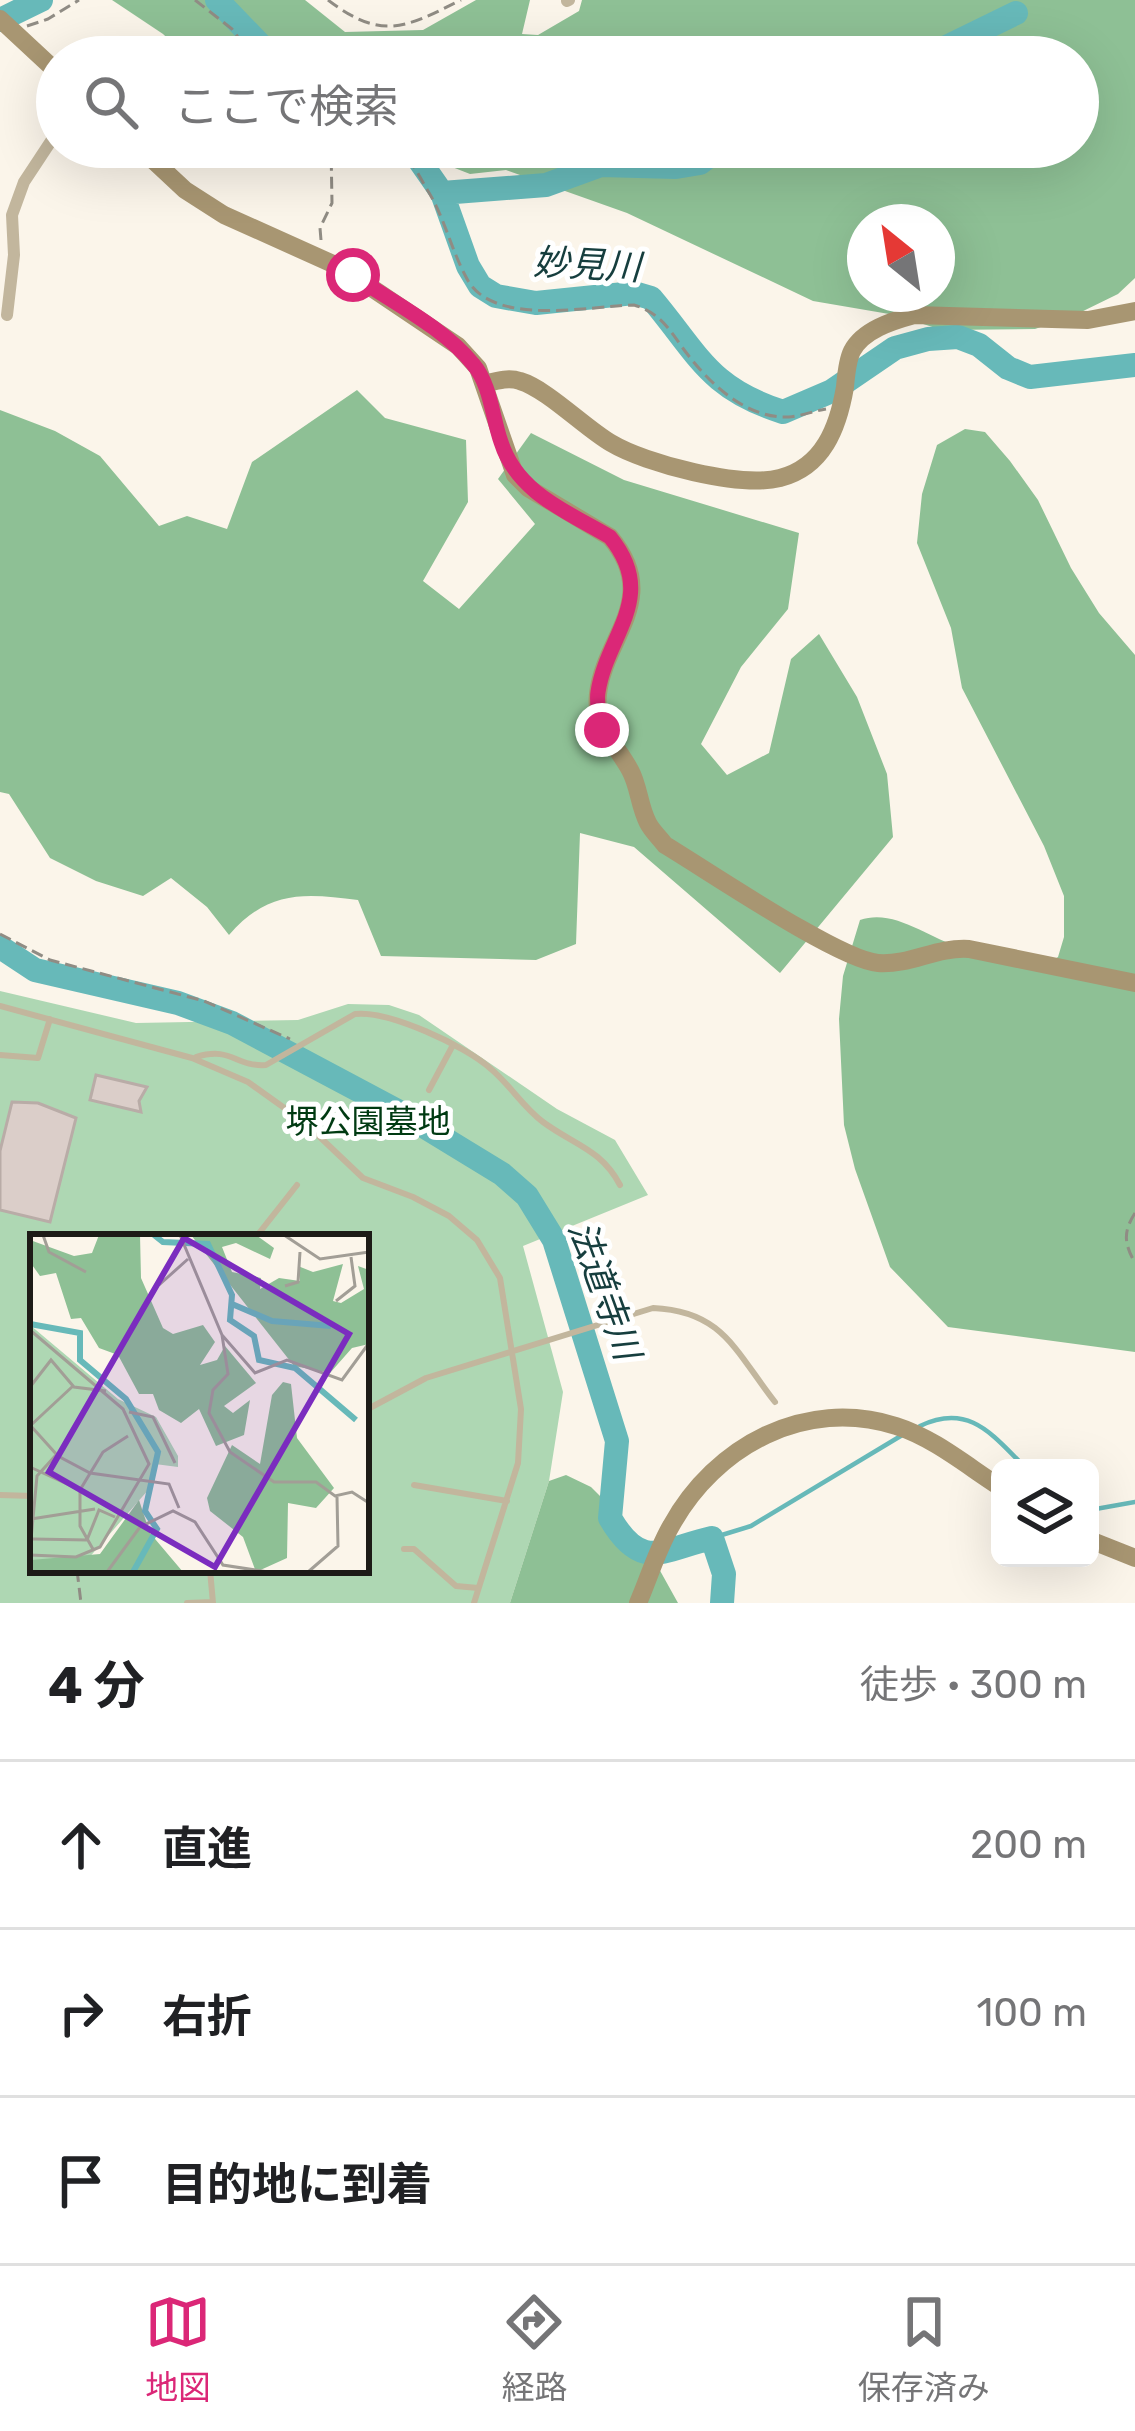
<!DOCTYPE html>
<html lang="ja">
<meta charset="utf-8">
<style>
body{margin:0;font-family:Rubik,"Noto Sans JP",sans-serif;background:#f6f6f6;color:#202124}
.controls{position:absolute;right:36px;bottom:36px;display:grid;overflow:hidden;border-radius:18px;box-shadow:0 12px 48px #0002}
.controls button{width:108px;height:108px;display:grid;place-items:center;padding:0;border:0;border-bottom:3px solid #e0e0e0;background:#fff;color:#202124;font:60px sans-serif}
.compass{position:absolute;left:847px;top:204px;width:108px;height:108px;border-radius:50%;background:#fff;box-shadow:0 12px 48px #0002;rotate:330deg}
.stop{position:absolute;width:36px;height:36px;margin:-27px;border:9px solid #db2777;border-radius:50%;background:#fff}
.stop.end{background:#db2777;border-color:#fff;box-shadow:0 3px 12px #0008}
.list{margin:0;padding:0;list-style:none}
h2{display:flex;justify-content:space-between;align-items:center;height:156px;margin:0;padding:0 48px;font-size:51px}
h2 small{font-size:39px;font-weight:400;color:#757577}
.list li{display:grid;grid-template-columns:78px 1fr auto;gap:36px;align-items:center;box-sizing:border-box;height:168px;padding:0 48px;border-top:3px solid #e0e0e0}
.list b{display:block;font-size:45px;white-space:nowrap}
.list em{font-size:39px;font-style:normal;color:#757577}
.icon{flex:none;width:66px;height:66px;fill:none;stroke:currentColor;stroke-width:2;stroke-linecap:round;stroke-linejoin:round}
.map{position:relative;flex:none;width:1135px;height:1603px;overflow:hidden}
.search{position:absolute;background:#fff;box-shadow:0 12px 48px #0002;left:36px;right:36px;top:36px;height:132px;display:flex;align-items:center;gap:30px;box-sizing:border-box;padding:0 42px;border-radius:66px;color:#757577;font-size:45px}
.sheet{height:660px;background:#fff}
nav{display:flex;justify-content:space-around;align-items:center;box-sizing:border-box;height:168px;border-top:3px solid #e0e0e0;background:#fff;font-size:33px;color:#757577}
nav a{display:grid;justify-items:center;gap:6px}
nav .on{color:#db2777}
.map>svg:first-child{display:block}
</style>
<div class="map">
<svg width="1135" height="1603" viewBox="0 0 1135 1603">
<rect width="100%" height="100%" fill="#fbf5ea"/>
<!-- green -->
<path fill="#aed7b3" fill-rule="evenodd" d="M 0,991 L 136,1023 L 298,1020 L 348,1004 L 389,1005 L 419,1015 L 557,1109 L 615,1140 L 648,1195 L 523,1246 L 563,1392 L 549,1481 L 510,1603 L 0,1603 ZM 33,1237 L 366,1237 L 366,1570 L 33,1570 Z"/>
<!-- forest -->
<path fill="#8ec095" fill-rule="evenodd" d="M 112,0 L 305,0 L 345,32 L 423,30 L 476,0 L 530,0 L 522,34 L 538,35 L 579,11 L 582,0 L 1135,0 L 1135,278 L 1118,294 L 1073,316 L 1035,329 L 942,330 L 895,315 L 813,301 L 627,213 L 506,170 L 470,174 L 401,147 L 1078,147 L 1078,57 L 187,57 L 163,34 ZM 865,222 L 937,222 L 937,294 L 865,294 Z
M 357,390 L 385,418 L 466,440 L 468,502 L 423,581 L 459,609 L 535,524 L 498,479 L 531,433 L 624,480 L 799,533 L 788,609 L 741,667 L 701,744 L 727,775 L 769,753 L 791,659 L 819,634 L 857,697 L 887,774 L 893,837 L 780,973 L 634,847 L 580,833 L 576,944 L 536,960 L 381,956 L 358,900 C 304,893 268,890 229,935 L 207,907 L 171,878 L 143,896 L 96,881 L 50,858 L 9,794 L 0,792 L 0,410 L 55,431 L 100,456 L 159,526 L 187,516 L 227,529 L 252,462 Z
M 965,429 L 985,432 L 1010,461 L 1038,500 L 1071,568 L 1099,613 L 1135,655 L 1135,1352 L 948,1327 L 890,1267 L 855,1169 L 844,1125 L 839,1019 L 843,976 L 860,920 C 894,908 928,938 960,947 C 988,954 1017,959 1045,965 L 1058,957 L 1064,937 L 1064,896 L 1044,846 L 962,688 L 951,628 L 917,543 L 922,494 L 937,445 Z
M 566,1475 L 591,1487 L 609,1505 L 631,1538 L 658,1567 L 678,1603 L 510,1603 L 549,1481 Z"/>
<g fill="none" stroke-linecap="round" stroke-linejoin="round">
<!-- stream -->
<path stroke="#67b9b9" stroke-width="4.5" d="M 920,1426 C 970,1402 993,1436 1026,1468
M 1090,1510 L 1135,1502
M 712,1538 L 751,1526 L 904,1434"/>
<!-- river -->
<path stroke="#67b9b9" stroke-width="24" d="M 217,0 L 272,57
M 0,20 L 41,0
M 926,57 L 1016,13
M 410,147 L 442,193 L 468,266 L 480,286 L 496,296 L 536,303 L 634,293 L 651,298 C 699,355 708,388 783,412 L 832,391 L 895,348 L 928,339 L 958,337 L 979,345 L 1008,368 L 1030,377 L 1135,365
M 442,193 L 546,185 L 601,165 L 676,167 L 700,163 L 721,147
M 0,947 L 35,970 L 178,1003 L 232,1023 L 407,1116 L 502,1174 L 527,1196 L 554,1240 L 617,1441 L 610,1518 C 642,1573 663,1549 712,1538 L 724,1574 L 722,1603"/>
</g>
<!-- building -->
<path fill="#dbcec9" stroke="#b9aca7" stroke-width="3" d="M 96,1075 L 147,1087 L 139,1101 L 141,1112 L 90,1100 Z
M 12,1102 L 38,1103 L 76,1118 L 50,1222 L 0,1210 L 0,1151 Z"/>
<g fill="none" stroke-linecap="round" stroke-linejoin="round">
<!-- path -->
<path stroke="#908c84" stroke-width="3" stroke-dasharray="12 6" stroke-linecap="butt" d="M 195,0 L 232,29 L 253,57
M 328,0 C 382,41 405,28 461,0
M 27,26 L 48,19 L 79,0
M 394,147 C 411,156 418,175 428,191 C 445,219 451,249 466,277 C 491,328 588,306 634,305 C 658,312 668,327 682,347 C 706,380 744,419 789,417 C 801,416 814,411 826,409
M 321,240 L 320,228 L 332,203 L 331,147
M 0,934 L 50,960 L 204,1001 L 290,1039
M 1135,1213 C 1123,1232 1124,1243 1135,1263
M 77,1570 L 81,1603"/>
<!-- lane -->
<path stroke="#c2b69d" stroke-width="6" d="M 0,1006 L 192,1058 L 248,1082 L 304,1122 L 363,1178 L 413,1197 L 449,1216 L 477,1240 L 500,1278 L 521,1409 L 518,1463 L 474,1603
M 0,1055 L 38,1058 L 50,1019
M 196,1057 C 232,1046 235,1067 266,1065 L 355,1014 C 388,1010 466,1046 491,1069 C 510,1085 523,1107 543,1122 C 574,1145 601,1149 620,1185
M 429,1090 L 453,1045
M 256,1237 L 297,1185
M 366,1410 L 426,1378 L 653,1308 C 723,1311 735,1351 775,1402
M 414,1485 L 507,1501
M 0,1495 L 33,1496
M 404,1549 L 414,1549 L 456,1586 L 478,1588
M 210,1570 L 213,1603
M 187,1603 L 212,1602"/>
<!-- street -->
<path stroke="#c2b69d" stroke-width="12" d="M 567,1 L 569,0
M 7,315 L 14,255 L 12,215 L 24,182 L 57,132"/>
<!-- secondary -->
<path stroke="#a89672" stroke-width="18" d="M 0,19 L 57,72
M 139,147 L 185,190 L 224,215 L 342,268 L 458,346 L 478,368 L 515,475 L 528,488 L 610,537 C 662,599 604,637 598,694 C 594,727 616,744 630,770 C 639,786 639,806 648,823 C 652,831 660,838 665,845 C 707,870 839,960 878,963 C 912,965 935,947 969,949 L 1135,983
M 484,384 C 496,381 508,377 520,381 C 547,389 585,428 611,443 C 646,464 740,488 780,478 C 823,467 838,428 845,387 C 846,376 847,361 852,351 C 863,330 892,321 914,315 L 1088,320 L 1135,311
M 1090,1540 L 1135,1558
M 638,1603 C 649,1578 657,1550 671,1526 C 715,1446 805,1397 896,1426 C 934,1438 967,1466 1000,1487"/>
</g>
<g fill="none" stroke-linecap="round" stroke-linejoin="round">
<!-- route -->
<path stroke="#db2777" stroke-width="15" d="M 353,275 C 392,302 443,327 473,364 C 491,385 492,417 501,442 C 517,493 568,512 610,537 C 659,597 607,634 598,692 C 596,704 600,719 602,730"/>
</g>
<g text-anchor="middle" stroke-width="10" stroke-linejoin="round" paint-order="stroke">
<!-- park labels -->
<g font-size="33" fill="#003a12" stroke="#fff">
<text x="368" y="1133">堺公園墓地</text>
</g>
<!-- water labels -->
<g font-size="36" font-style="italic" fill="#163e3e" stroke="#fff">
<text transform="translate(587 264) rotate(3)" y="13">妙見川</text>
<text transform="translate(605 1290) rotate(70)" y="13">法道寺川</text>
</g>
</g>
<!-- overview -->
<g transform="translate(30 1234)">
<rect width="339" height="339" fill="#fbf5ea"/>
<path d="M 0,91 L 88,165 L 126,183 L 148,222 L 148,233 L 125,230 L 119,255 L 57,326 L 0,328 Z" fill="#aed7b3"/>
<path d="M 69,1 L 110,1 L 111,44 L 133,94 L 143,100 L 173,91 L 185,108 L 170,131 L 187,126 L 195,112 L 226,149 L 194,172 L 203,179 L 220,166 L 214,201 L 186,212 L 169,175 L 151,189 L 129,176 L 123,160 L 109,160 L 88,121 L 69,114 L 51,84 L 41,85 L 26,39 L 10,42 L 0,28 L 0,6 L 44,22 L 62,19 ZM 161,1 L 226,1 L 244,14 L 240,25 L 206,9 L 192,13 L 202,38 L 231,44 L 230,55 L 249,44 L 270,47 L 268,32 L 283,38 L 313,30 L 303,67 L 311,69 L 334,55 L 328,32 L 339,36 L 339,110 L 322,114 L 300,139 L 264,132 ZM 253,148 L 261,150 L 267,204 L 304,254 L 286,274 L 258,269 L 257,324 L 226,338 L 213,303 L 180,277 L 177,264 L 202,211 L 230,230 L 242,161 ZM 109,266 L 120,299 L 153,338 L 0,338 L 1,326 L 70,320 Z" fill="#8ec095"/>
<path fill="none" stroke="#67b9b9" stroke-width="6" d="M 124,1 L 133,8 L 178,10 L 202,61 L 200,86 L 224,102 L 229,126 L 265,134 L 326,186M 202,70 L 242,87 L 301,92M 0,90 L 50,99 L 50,126 L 96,165 L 128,218 L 115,277 L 127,295 L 103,338"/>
<path fill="none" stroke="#a29e96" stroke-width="3" d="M 13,1 L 19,18 L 56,38M 150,1 L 192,101 L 225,139 L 257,126 L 312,146 L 339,109M 254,1 L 290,25 L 339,18M 129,51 L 158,25M 255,52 L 268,48 L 270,18M 306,67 L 325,52 L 321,23M 0,96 L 93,175 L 119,230 L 70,313 L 46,323 L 0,321M 192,101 L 198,140 L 183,156 L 179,179 L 200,218 L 244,248 L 286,248 L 305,262 L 322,258 L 339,269M 0,153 L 21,126 L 44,153 L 76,157M 99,178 L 123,183 L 145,229M 0,191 L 28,222 L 60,239 L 139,250 L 149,274M 0,192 L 43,152M 0,233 L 50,256M 1,285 L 65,275M 3,305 L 57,306 L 69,276 L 85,283M 0,316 L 7,242 L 26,221M 64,317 L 50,292 L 50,256 L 73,218 L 98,202M 77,338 L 110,293 L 143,277 L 165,288 L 193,331 L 238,338M 278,338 L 308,312 L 307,263"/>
<path fill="#7b2cbf" fill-opacity="0.15" stroke="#7b2cbf" stroke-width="6" d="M 154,4 L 319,100 L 185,333 L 19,238 Z"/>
<rect width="339" height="339" fill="none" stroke="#1d1b17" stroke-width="6"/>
</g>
</svg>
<div class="controls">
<button><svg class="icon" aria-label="layers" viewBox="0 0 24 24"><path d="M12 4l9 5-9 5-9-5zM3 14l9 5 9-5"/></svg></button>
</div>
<svg class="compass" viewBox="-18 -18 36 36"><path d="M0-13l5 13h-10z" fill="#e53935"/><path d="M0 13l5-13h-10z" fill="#757577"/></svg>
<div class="stop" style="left:353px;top:275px"></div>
<div class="stop end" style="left:602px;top:730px"></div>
<div class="search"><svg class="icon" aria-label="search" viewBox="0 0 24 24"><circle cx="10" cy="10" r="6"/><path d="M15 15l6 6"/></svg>ここで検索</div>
</div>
<section class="sheet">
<h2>4 分<small>徒歩 · 300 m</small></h2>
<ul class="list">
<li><svg class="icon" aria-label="ahead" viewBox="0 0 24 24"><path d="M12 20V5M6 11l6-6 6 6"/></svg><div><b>直進</b></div><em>200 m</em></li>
<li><svg class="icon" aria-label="right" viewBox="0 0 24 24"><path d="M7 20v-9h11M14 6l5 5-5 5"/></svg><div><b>右折</b></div><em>100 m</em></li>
<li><svg class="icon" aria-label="arrive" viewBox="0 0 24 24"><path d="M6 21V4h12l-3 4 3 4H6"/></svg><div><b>目的地に到着</b></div></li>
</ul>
</section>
<nav>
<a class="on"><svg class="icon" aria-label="map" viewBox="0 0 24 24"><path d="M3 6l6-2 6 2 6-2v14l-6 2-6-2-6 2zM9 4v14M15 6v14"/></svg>地図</a>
<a><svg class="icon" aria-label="directions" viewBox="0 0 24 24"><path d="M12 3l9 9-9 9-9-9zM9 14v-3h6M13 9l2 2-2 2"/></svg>経路</a>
<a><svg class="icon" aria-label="saved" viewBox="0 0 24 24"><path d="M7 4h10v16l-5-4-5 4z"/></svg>保存済み</a>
</nav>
